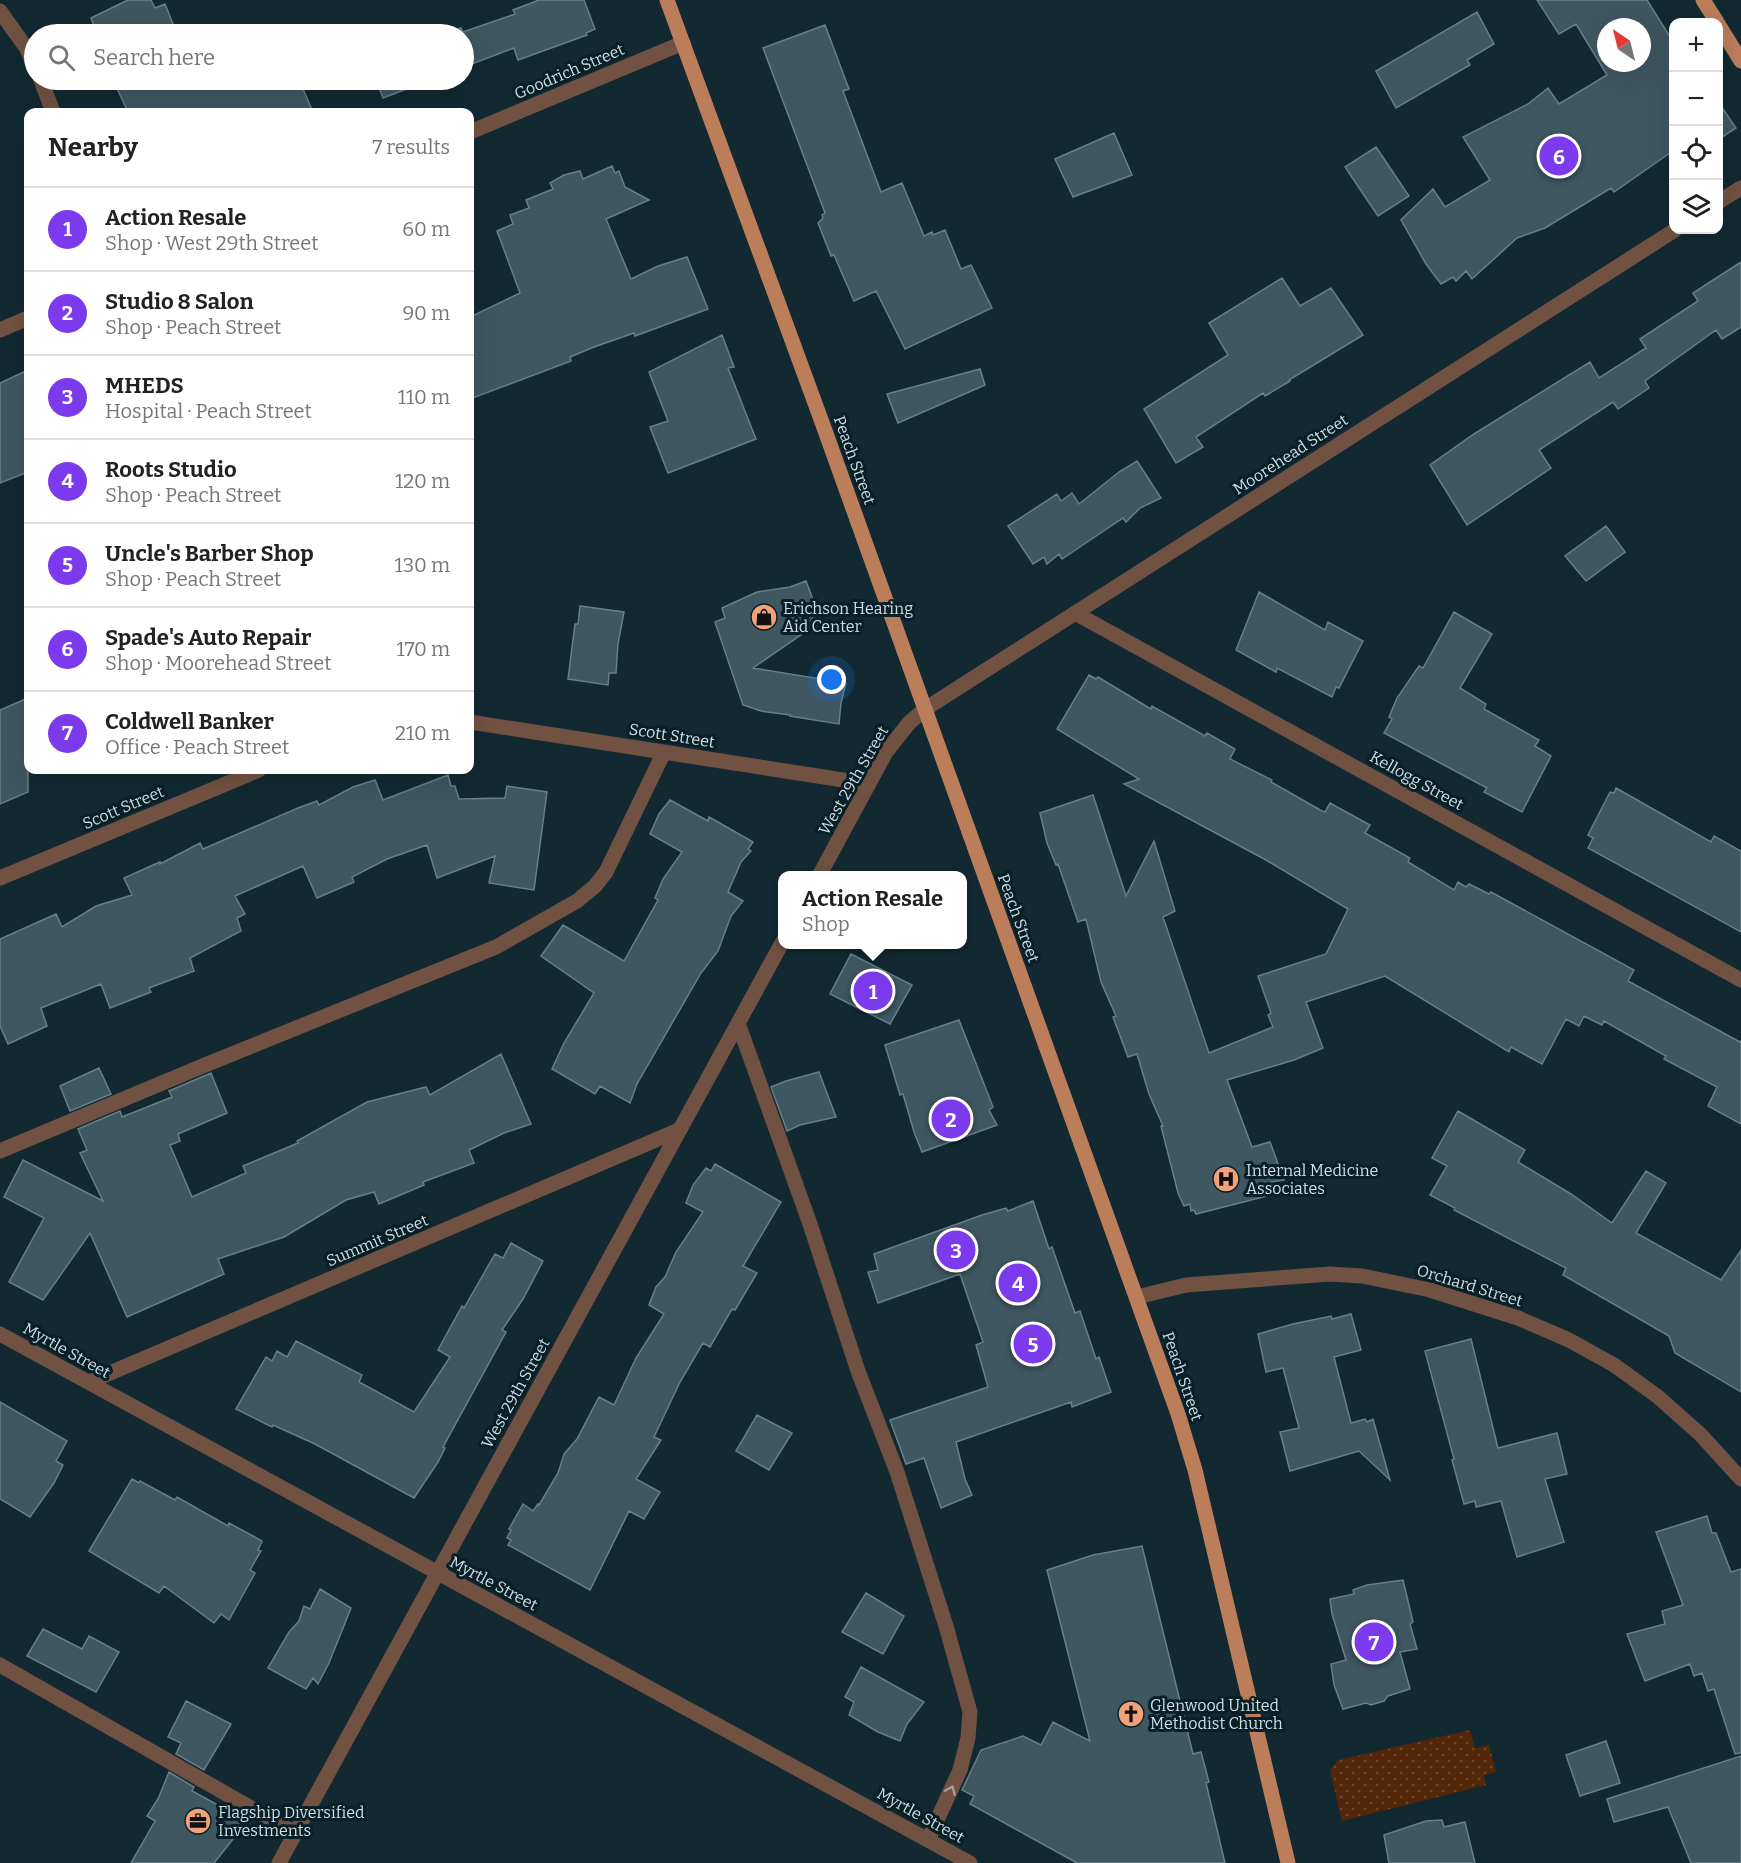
<!DOCTYPE html>
<meta charset="utf-8">
<style>
body{margin:0;font-family:Bitter,serif;background:#f6f6f6;color:#222}
.controls{position:absolute;right:18px;top:18px;display:grid;overflow:hidden;border-radius:12px;box-shadow:0 6px 24px #0002}
.controls button{width:54px;height:54px;display:grid;place-items:center;padding:0;border:0;border-bottom:2px solid #e0e0e0;background:#fff;color:#222;font:30px sans-serif}
.compass{position:absolute;left:1597px;top:18px;width:54px;height:54px;border-radius:50%;background:#fff;box-shadow:0 6px 24px #0002;rotate:325deg}
.you{position:absolute;left:832px;top:680px;width:21px;height:21px;margin:-15px;border:4px solid #fff;border-radius:50%;background:#1a73e8;box-shadow:0 0 0 9px #1a73e833}
.badge{display:grid;place-items:center;width:39px;height:39px;border-radius:50%;background:#7c3aed;color:#fff;font-size:20px;font-weight:700}
.pin{position:absolute;translate:-50% -50%;border:3px solid #fff;box-shadow:0 2px 6px #0006}
.popup{position:absolute;left:778px;top:871px;width:189px;height:78px;box-sizing:border-box;display:grid;place-content:center;border-radius:12px;background:#fff;filter:drop-shadow(0 2px 4px #0005);font-size:20px;white-space:nowrap;color:#767676}
.popup b{font-size:22px;color:#222}
.popup::after{content:'';position:absolute;left:50%;top:100%;margin-left:-12px;border:12px solid transparent;border-top-color:#fff}
.list{margin:0;padding:0;list-style:none}
h2{display:flex;justify-content:space-between;align-items:center;height:78px;margin:0;padding:0 24px;font-size:26px}
h2 small{font-size:20px;font-weight:400;color:#767676}
.list li{display:grid;grid-template-columns:39px 1fr auto;gap:18px;align-items:center;box-sizing:border-box;height:84px;padding:0 24px;border-top:2px solid #e0e0e0}
.list b{display:block;font-size:22px;white-space:nowrap}
.list p{margin:0;font-size:20px;white-space:nowrap;color:#767676}
.list em{font-size:20px;font-style:normal;color:#767676}
.icon{flex:none;width:33px;height:33px;fill:none;stroke:currentColor;stroke-width:2;stroke-linecap:round;stroke-linejoin:round}
.map{position:relative;flex:none;width:1741px;height:1863px;overflow:hidden}
.search{position:absolute;background:#fff;box-shadow:0 6px 24px #0002;left:24px;top:24px;width:450px;height:66px;display:flex;align-items:center;gap:15px;box-sizing:border-box;padding:0 21px;border-radius:33px;color:#767676;font-size:22px}
.panel{position:absolute;background:#fff;box-shadow:0 6px 24px #0002;left:24px;top:108px;width:450px;height:666px;border-radius:12px}
.map>svg:first-child{display:block}
</style>
<div class="map">
<svg width="1741" height="1863" viewBox="0 0 1741 1863">
<defs>
<pattern id="grass-dots" width="8" height="8" patternUnits="userSpaceOnUse" patternTransform="scale(1.5)"><rect width="8" height="8" fill="#542608"/><path d="M2 2h.1M6 6h.1" fill="none" stroke="#6c452c" stroke-width="1.8" stroke-linecap="round"/></pattern>
</defs>
<rect width="100%" height="100%" fill="#122931"/>
<!-- grass -->
<path fill="url(#grass-dots)" d="M 1470,1730 L 1475,1748 L 1489,1745 L 1496,1772 L 1484,1775 L 1486,1785 L 1342,1821 L 1330,1770 L 1338,1760 Z"/>
<!-- building -->
<path fill="#3f5761" stroke="#667f89" stroke-width="1.5" fill-rule="evenodd" d="M 128,0 L 151,0 L 155,8 L 165,4 L 177,34 L 97,34 L 91,18 Z
M 539,0 L 584,0 L 595,29 L 586,33 L 587,35 L 518,60 L 514,48 L 464,67 L 464,34 L 442,34 L 461,28 L 463,32 L 515,14 L 513,10 Z
M 1537,0 L 1647,0 L 1674,43 L 1674,160 L 1670,153 L 1614,192 L 1611,188 L 1545,228 L 1517,238 L 1472,279 L 1466,271 L 1456,281 L 1453,277 L 1441,284 L 1426,264 L 1401,220 L 1433,189 L 1445,207 L 1490,180 L 1463,137 L 1528,104 L 1548,88 L 1559,104 L 1607,75 L 1576,24 L 1559,34 ZM 1606,27 L 1642,27 L 1642,63 L 1606,63 Z
M 1477,12 L 1494,44 L 1467,60 L 1470,65 L 1396,108 L 1376,71 Z
M 825,25 L 849,89 L 843,91 L 881,192 L 902,183 L 924,236 L 932,232 L 933,235 L 945,230 L 961,269 L 971,265 L 992,308 L 905,349 L 876,291 L 854,301 L 834,255 L 831,256 L 818,223 L 823,218 L 822,215 L 825,213 L 763,48 Z
M 113,80 L 299,80 L 313,112 L 128,112 Z
M 376,80 L 430,80 L 383,98 Z
M 1719,103 L 1736,128 L 1719,139 Z
M 1114,133 L 1132,175 L 1073,197 L 1055,159 Z
M 1376,147 L 1409,196 L 1378,216 L 1345,167 Z
M 612,166 L 615,173 L 619,171 L 625,187 L 649,200 L 606,219 L 631,279 L 658,266 L 687,257 L 708,309 L 635,336 L 634,333 L 594,347 L 570,357 L 571,361 L 470,399 L 470,317 L 520,293 L 497,231 L 513,224 L 510,215 L 529,208 L 526,200 L 553,189 L 550,183 L 564,175 L 580,171 L 583,179 Z
M 1741,262 L 1741,327 L 1722,339 L 1716,330 L 1645,381 L 1649,388 L 1618,409 L 1613,402 L 1539,450 L 1551,468 L 1467,525 L 1430,465 L 1474,434 L 1590,362 L 1599,378 L 1646,348 L 1640,339 L 1698,301 L 1693,293 Z
M 1282,278 L 1300,306 L 1331,288 L 1363,335 L 1289,380 L 1290,381 L 1265,396 L 1263,393 L 1196,437 L 1203,447 L 1176,463 L 1144,409 L 1228,355 L 1209,323 Z
M 722,335 L 734,367 L 728,368 L 756,439 L 668,473 L 650,427 L 668,421 L 649,372 Z
M 980,369 L 985,385 L 898,423 L 887,394 Z
M 28,370 L 28,472 L 0,483 L 0,383 Z
M 1137,461 L 1161,498 L 1140,508 L 1126,522 L 1123,518 L 1062,559 L 1059,554 L 1047,564 L 1044,557 L 1033,564 L 1008,526 L 1057,494 L 1061,501 L 1072,493 L 1079,504 L 1119,472 Z
M 1606,526 L 1625,552 L 1586,581 L 1565,556 Z
M 806,581 L 821,621 L 753,668 L 846,683 L 841,703 L 839,724 L 790,716 L 790,715 L 761,711 L 743,705 L 715,622 L 725,618 L 722,608 L 757,592 L 790,587 Z
M 1259,592 L 1325,630 L 1328,622 L 1363,641 L 1339,688 L 1336,687 L 1332,697 L 1277,668 L 1276,672 L 1236,650 Z
M 580,606 L 624,612 L 618,644 L 616,673 L 609,673 L 608,685 L 568,679 L 575,624 L 578,624 Z
M 1454,612 L 1492,634 L 1460,688 L 1486,704 L 1484,709 L 1539,740 L 1535,746 L 1551,756 L 1522,812 L 1484,792 L 1487,788 L 1384,733 L 1392,719 L 1389,717 L 1397,698 L 1419,666 L 1423,668 Z
M 1089,675 L 1096,679 L 1098,677 L 1151,709 L 1152,706 L 1205,736 L 1207,733 L 1235,749 L 1230,759 L 1272,780 L 1271,782 L 1322,811 L 1325,812 L 1330,803 L 1370,825 L 1365,833 L 1410,858 L 1408,862 L 1454,890 L 1458,882 L 1466,887 L 1469,884 L 1489,894 L 1491,892 L 1634,970 L 1628,981 L 1740,1042 L 1741,1041 L 1741,1124 L 1708,1106 L 1717,1087 L 1664,1059 L 1666,1056 L 1604,1021 L 1602,1025 L 1584,1016 L 1579,1026 L 1566,1019 L 1542,1064 L 1511,1047 L 1509,1052 L 1385,976 L 1306,1002 L 1323,1048 L 1294,1060 L 1227,1080 L 1252,1147 L 1270,1142 L 1284,1180 L 1271,1182 L 1275,1194 L 1196,1214 L 1194,1210 L 1191,1211 L 1190,1204 L 1184,1206 L 1178,1193 L 1161,1126 L 1163,1126 L 1149,1094 L 1137,1054 L 1128,1057 L 1113,1017 L 1116,1016 L 1101,982 L 1086,919 L 1078,922 L 1058,864 L 1056,865 L 1047,843 L 1040,813 L 1093,795 L 1126,896 L 1154,841 L 1175,911 L 1163,917 L 1209,1053 L 1273,1027 L 1268,1015 L 1271,1013 L 1258,976 L 1326,954 L 1348,909 L 1266,860 L 1124,784 L 1139,779 L 1057,729 Z
M 28,698 L 28,792 L 0,804 L 0,710 Z
M 448,775 L 451,786 L 455,786 L 459,799 L 505,798 L 507,786 L 547,792 L 534,890 L 489,883 L 495,856 L 437,878 L 427,845 L 387,859 L 352,877 L 354,882 L 317,898 L 303,866 L 235,896 L 245,914 L 237,918 L 241,931 L 190,958 L 194,971 L 149,988 L 151,992 L 110,1008 L 101,984 L 41,1008 L 47,1026 L 8,1044 L 0,1026 L 0,939 L 56,914 L 62,927 L 96,906 L 132,895 L 124,878 L 160,862 L 160,864 L 200,843 L 203,849 L 298,808 L 317,801 L 319,805 L 353,787 L 375,780 L 383,800 Z
M 1616,788 L 1711,842 L 1714,836 L 1741,851 L 1741,932 L 1588,848 L 1593,838 L 1588,835 L 1610,792 L 1614,793 Z
M 670,800 L 708,821 L 709,817 L 753,842 L 748,849 L 751,851 L 741,862 L 728,892 L 743,901 L 731,916 L 718,951 L 701,973 L 637,1084 L 630,1103 L 600,1086 L 595,1094 L 552,1069 L 564,1043 L 594,993 L 541,956 L 563,925 L 624,961 L 658,900 L 655,898 L 663,879 L 682,852 L 650,834 L 659,814 Z
M 851,954 L 912,985 L 890,1024 L 830,994 Z
M 959,1020 L 993,1107 L 989,1110 L 997,1125 L 922,1152 L 914,1132 L 903,1094 L 900,1095 L 885,1045 Z
M 501,1054 L 531,1124 L 504,1133 L 469,1150 L 474,1163 L 423,1182 L 424,1185 L 379,1204 L 374,1192 L 346,1200 L 284,1237 L 218,1259 L 224,1274 L 127,1317 L 90,1233 L 43,1300 L 9,1282 L 44,1218 L 4,1197 L 23,1160 L 103,1201 L 80,1153 L 87,1150 L 78,1129 L 120,1111 L 122,1117 L 172,1097 L 169,1091 L 211,1073 L 227,1113 L 178,1134 L 180,1141 L 170,1145 L 192,1197 L 246,1173 L 243,1166 L 298,1143 L 297,1141 L 367,1102 L 426,1087 L 430,1095 Z
M 99,1068 L 111,1094 L 70,1111 L 60,1086 Z
M 819,1072 L 836,1117 L 800,1125 L 787,1131 L 771,1087 L 786,1081 Z
M 1458,1111 L 1525,1150 L 1518,1162 L 1571,1194 L 1612,1223 L 1646,1171 L 1666,1183 L 1636,1233 L 1721,1280 L 1741,1250 L 1741,1392 L 1675,1353 L 1669,1336 L 1563,1275 L 1566,1268 L 1454,1210 L 1455,1208 L 1430,1195 L 1447,1166 L 1432,1158 Z
M 715,1164 L 781,1202 L 743,1266 L 757,1273 L 735,1310 L 732,1309 L 710,1347 L 703,1343 L 680,1382 L 654,1437 L 661,1440 L 636,1479 L 660,1492 L 644,1519 L 629,1511 L 590,1590 L 508,1545 L 511,1540 L 507,1538 L 511,1530 L 509,1529 L 523,1504 L 533,1511 L 538,1504 L 539,1505 L 558,1473 L 564,1454 L 577,1439 L 599,1397 L 614,1405 L 636,1358 L 664,1314 L 649,1305 L 656,1287 L 665,1277 L 676,1252 L 703,1212 L 686,1203 L 693,1185 L 706,1168 L 711,1171 Z
M 1033,1201 L 1049,1249 L 1052,1247 L 1075,1313 L 1080,1311 L 1096,1359 L 1099,1357 L 1111,1392 L 1072,1407 L 1071,1402 L 956,1442 L 965,1479 L 972,1495 L 941,1508 L 924,1458 L 906,1464 L 890,1420 L 988,1387 L 976,1345 L 983,1342 L 960,1274 L 878,1303 L 868,1272 L 878,1270 L 874,1254 L 982,1215 L 1006,1208 L 1008,1211 Z
M 511,1243 L 543,1261 L 523,1299 L 502,1330 L 506,1332 L 443,1447 L 445,1448 L 438,1462 L 414,1498 L 315,1444 L 273,1425 L 272,1427 L 236,1409 L 266,1357 L 272,1361 L 277,1351 L 287,1357 L 296,1341 L 362,1375 L 359,1382 L 414,1412 L 450,1357 L 438,1350 L 462,1306 L 464,1308 L 495,1254 L 503,1258 Z
M 1351,1314 L 1361,1350 L 1334,1357 L 1351,1423 L 1365,1419 L 1367,1422 L 1373,1419 L 1390,1480 L 1359,1451 L 1290,1471 L 1280,1432 L 1299,1428 L 1283,1368 L 1266,1372 L 1258,1334 L 1293,1324 L 1331,1316 L 1332,1319 Z
M 1471,1339 L 1498,1448 L 1557,1433 L 1567,1474 L 1545,1479 L 1564,1542 L 1517,1557 L 1501,1501 L 1476,1507 L 1475,1501 L 1464,1504 L 1452,1460 L 1454,1459 L 1425,1351 Z
M 0,1402 L 67,1441 L 56,1461 L 63,1465 L 54,1483 L 30,1517 L 0,1499 Z
M 757,1415 L 792,1433 L 769,1470 L 736,1451 Z
M 132,1479 L 139,1483 L 140,1481 L 175,1500 L 177,1497 L 228,1526 L 229,1523 L 262,1541 L 258,1550 L 261,1551 L 250,1570 L 255,1573 L 229,1620 L 221,1614 L 214,1623 L 164,1586 L 159,1593 L 89,1551 Z
M 1707,1516 L 1712,1533 L 1716,1533 L 1731,1572 L 1741,1569 L 1741,1753 L 1735,1754 L 1714,1689 L 1708,1691 L 1702,1673 L 1694,1676 L 1690,1664 L 1645,1681 L 1627,1634 L 1665,1624 L 1662,1611 L 1683,1605 L 1656,1532 Z
M 1142,1546 L 1193,1754 L 1201,1752 L 1209,1782 L 1206,1783 L 1225,1863 L 1077,1863 L 970,1804 L 974,1796 L 962,1790 L 981,1750 L 1023,1736 L 1041,1745 L 1053,1722 L 1090,1741 L 1047,1570 L 1093,1555 Z
M 1403,1580 L 1413,1622 L 1410,1624 L 1417,1649 L 1400,1652 L 1410,1689 L 1388,1696 L 1384,1701 L 1371,1705 L 1366,1703 L 1343,1709 L 1334,1685 L 1331,1664 L 1346,1660 L 1332,1614 L 1330,1599 L 1354,1594 L 1353,1590 L 1367,1585 Z
M 320,1589 L 351,1608 L 329,1663 L 318,1684 L 313,1678 L 306,1689 L 268,1668 L 289,1632 L 299,1621 L 304,1606 L 310,1609 Z
M 866,1593 L 904,1616 L 883,1654 L 842,1632 Z
M 43,1629 L 82,1649 L 89,1636 L 119,1652 L 96,1692 L 27,1656 Z
M 861,1667 L 924,1702 L 907,1724 L 900,1741 L 878,1732 L 849,1715 L 854,1702 L 845,1697 Z
M 186,1701 L 231,1724 L 204,1770 L 176,1754 L 181,1743 L 168,1737 Z
M 1606,1741 L 1620,1783 L 1580,1796 L 1566,1755 Z
M 1741,1756 L 1741,1863 L 1691,1863 L 1668,1807 L 1614,1822 L 1607,1799 Z
M 169,1772 L 194,1787 L 192,1791 L 242,1818 L 233,1839 L 214,1863 L 131,1863 L 155,1821 L 147,1816 L 158,1799 Z
M 1442,1820 L 1444,1827 L 1465,1822 L 1475,1863 L 1389,1863 L 1384,1835 L 1426,1821 Z"/>
<g fill="none" stroke-linecap="round" stroke-linejoin="round">
<!-- minor -->
<path stroke="#715242" stroke-width="15" d="M 0,11 L 27,49 L 34,66
M 41,80 L 53,112
M 470,132 L 683,43
M 1718,202 L 1741,188
M 0,330 L 28,318
M 1075,613 L 1741,980
M 470,722 L 869,784
M 819,876 L 886,752 L 909,723 L 925,709 L 1675,230
M 0,878 L 259,770
M 738,1023 L 810,1224 L 858,1371 L 897,1472 L 946,1626 L 970,1712 L 968,1738 L 960,1770 L 928,1840
M 0,1151 L 205,1065 L 496,947 L 577,901 L 595,886 L 606,872 L 664,752
M 1137,1297 L 1186,1285 L 1330,1274 L 1362,1276 L 1430,1290 L 1518,1318 L 1569,1340 L 1614,1365 L 1657,1396 L 1700,1434 L 1741,1479
M 0,1334 L 970,1863
M 89,1382 L 679,1130
M 0,1665 L 295,1833
M 279,1863 L 783,941"/>
<!-- major -->
<path stroke="#bc7d5b" stroke-width="15" d="M 667,0 L 823,425 L 1178,1414 L 1195,1470 L 1288,1863
M 1703,0 L 1717,22
M 1718,24 L 1741,61"/>
</g>
<!-- one-way arrows -->
<defs><path id="oneway-chevron" d="M-2-3.5L2.5 0L-2 3.5" fill="none" stroke-width="1.6" stroke-linecap="round" stroke-linejoin="round" transform="scale(1.5)"/></defs>
<use stroke="#a59e9b" href="#oneway-chevron" transform="translate(951 1790) rotate(-67)"/>
<!-- icons -->
<defs>
<symbol id="shop-disc" viewBox="-11 -11 22 22"><circle r="9.5" fill="#f0a279" stroke="#081f27"/><path d="M-5-2.5h2.3a2.7 3.5 0 0 1 5.4 0H5L5.5 6h-11ZM-1.5-2.5h3a1.5 2.3 0 0 0-3 0Z" fill="#111"/></symbol>
<symbol id="hospital-disc" viewBox="-11 -11 22 22"><circle r="9.5" fill="#f0a279" stroke="#081f27"/><path d="M-5-5h3v3.5h4V-5h3V5h-3V1.5h-4V5h-3Z" fill="#111"/></symbol>
<symbol id="church-disc" viewBox="-11 -11 22 22"><circle r="9.5" fill="#f0a279" stroke="#081f27"/><path d="M-1.2-6h2.4v3.5h3.3v2.4h-3.3V6h-2.4V-.1h-3.3v-2.4h3.3Z" fill="#111"/></symbol>
<symbol id="office-disc" viewBox="-11 -11 22 22"><circle r="9.5" fill="#f0a279" stroke="#081f27"/><path d="M-6-3h4V-5.5h4V-3h4V5H-6ZM-1-4.5V-3h2v-1.5ZM-6 0V1H6V0Z" fill="#111"/></symbol>
</defs>
<g fill-rule="evenodd">
<use href="#shop-disc" x="749" y="602" width="30" height="30"/>
<use href="#hospital-disc" x="1211" y="1164" width="30" height="30"/>
<use href="#church-disc" x="1116" y="1699" width="30" height="30"/>
<use href="#office-disc" x="183" y="1806" width="30" height="30"/>
</g>
<g text-anchor="middle" stroke-width="6" stroke-linejoin="round" paint-order="stroke">
<!-- street labels -->
<g font-size="16" fill="#d0dde3" stroke="#081f27">
<text transform="translate(569 71) rotate(-23)" y="6">Goodrich Street</text>
<text transform="translate(1290 454) rotate(-33)" y="6">Moorehead Street</text>
<text transform="translate(855 460) rotate(70)" y="6">Peach Street</text>
<text transform="translate(672 735) rotate(9)" y="6">Scott Street</text>
<text transform="translate(853 780) rotate(-60)" y="6">West 29th Street</text>
<text transform="translate(1417 780) rotate(29)" y="6">Kellogg Street</text>
<text transform="translate(123 807) rotate(-23)" y="6">Scott Street</text>
<text transform="translate(1019 918) rotate(70)" y="6">Peach Street</text>
<text transform="translate(377 1240) rotate(-23)" y="6">Summit Street</text>
<text transform="translate(1470 1285) rotate(17)" y="6">Orchard Street</text>
<text transform="translate(67 1350) rotate(29)" y="6">Myrtle Street</text>
<text transform="translate(1183 1376) rotate(71)" y="6">Peach Street</text>
<text transform="translate(515 1393) rotate(-61)" y="6">West 29th Street</text>
<text transform="translate(494 1583) rotate(28)" y="6">Myrtle Street</text>
<text transform="translate(921 1815) rotate(29)" y="6">Myrtle Street</text>
</g>
<!-- poi labels -->
<g font-size="16" fill="#d0dde3" stroke="#081f27" text-anchor="start">
<text x="783" y="614">Erichson Hearing<tspan x="783" dy="18">Aid Center</tspan></text>
<text x="1246" y="1176">Internal Medicine<tspan x="1246" dy="18">Associates</tspan></text>
<text x="1150" y="1711">Glenwood United<tspan x="1150" dy="18">Methodist Church</tspan></text>
<text x="218" y="1818">Flagship Diversified<tspan x="218" dy="18">Investments</tspan></text>
</g>
</g>
</svg>
<div class="controls">
<button>+</button>
<button>−</button>
<button><svg class="icon" aria-label="locate" viewBox="0 0 24 24"><circle cx="12" cy="12" r="6"/><path d="M12 2v4M12 18v4M2 12h4M18 12h4"/></svg></button>
<button><svg class="icon" aria-label="layers" viewBox="0 0 24 24"><path d="M12 4l9 5-9 5-9-5zM3 14l9 5 9-5"/></svg></button>
</div>
<svg class="compass" viewBox="-18 -18 36 36"><path d="M0-13l5 13h-10z" fill="#e53935"/><path d="M0 13l5-13h-10z" fill="#767676"/></svg>
<div class="you"></div>
<div class="pin badge" style="left:873px;top:991px">1</div>
<div class="popup"><b>Action Resale</b>Shop</div>
<div class="pin badge" style="left:951px;top:1119px">2</div>
<div class="pin badge" style="left:956px;top:1250px">3</div>
<div class="pin badge" style="left:1018px;top:1283px">4</div>
<div class="pin badge" style="left:1033px;top:1344px">5</div>
<div class="pin badge" style="left:1559px;top:156px">6</div>
<div class="pin badge" style="left:1374px;top:1642px">7</div>
<div class="search"><svg class="icon" aria-label="search" viewBox="0 0 24 24"><circle cx="10" cy="10" r="6"/><path d="M15 15l6 6"/></svg>Search here</div>
<section class="panel">
<h2>Nearby<small>7 results</small></h2>
<ul class="list">
<li><span class="badge">1</span><div><b>Action Resale</b><p>Shop · West 29th Street</p></div><em>60 m</em></li>
<li><span class="badge">2</span><div><b>Studio 8 Salon</b><p>Shop · Peach Street</p></div><em>90 m</em></li>
<li><span class="badge">3</span><div><b>MHEDS</b><p>Hospital · Peach Street</p></div><em>110 m</em></li>
<li><span class="badge">4</span><div><b>Roots Studio</b><p>Shop · Peach Street</p></div><em>120 m</em></li>
<li><span class="badge">5</span><div><b>Uncle's Barber Shop</b><p>Shop · Peach Street</p></div><em>130 m</em></li>
<li><span class="badge">6</span><div><b>Spade's Auto Repair</b><p>Shop · Moorehead Street</p></div><em>170 m</em></li>
<li><span class="badge">7</span><div><b>Coldwell Banker</b><p>Office · Peach Street</p></div><em>210 m</em></li>
</ul>
</section>
</div>
